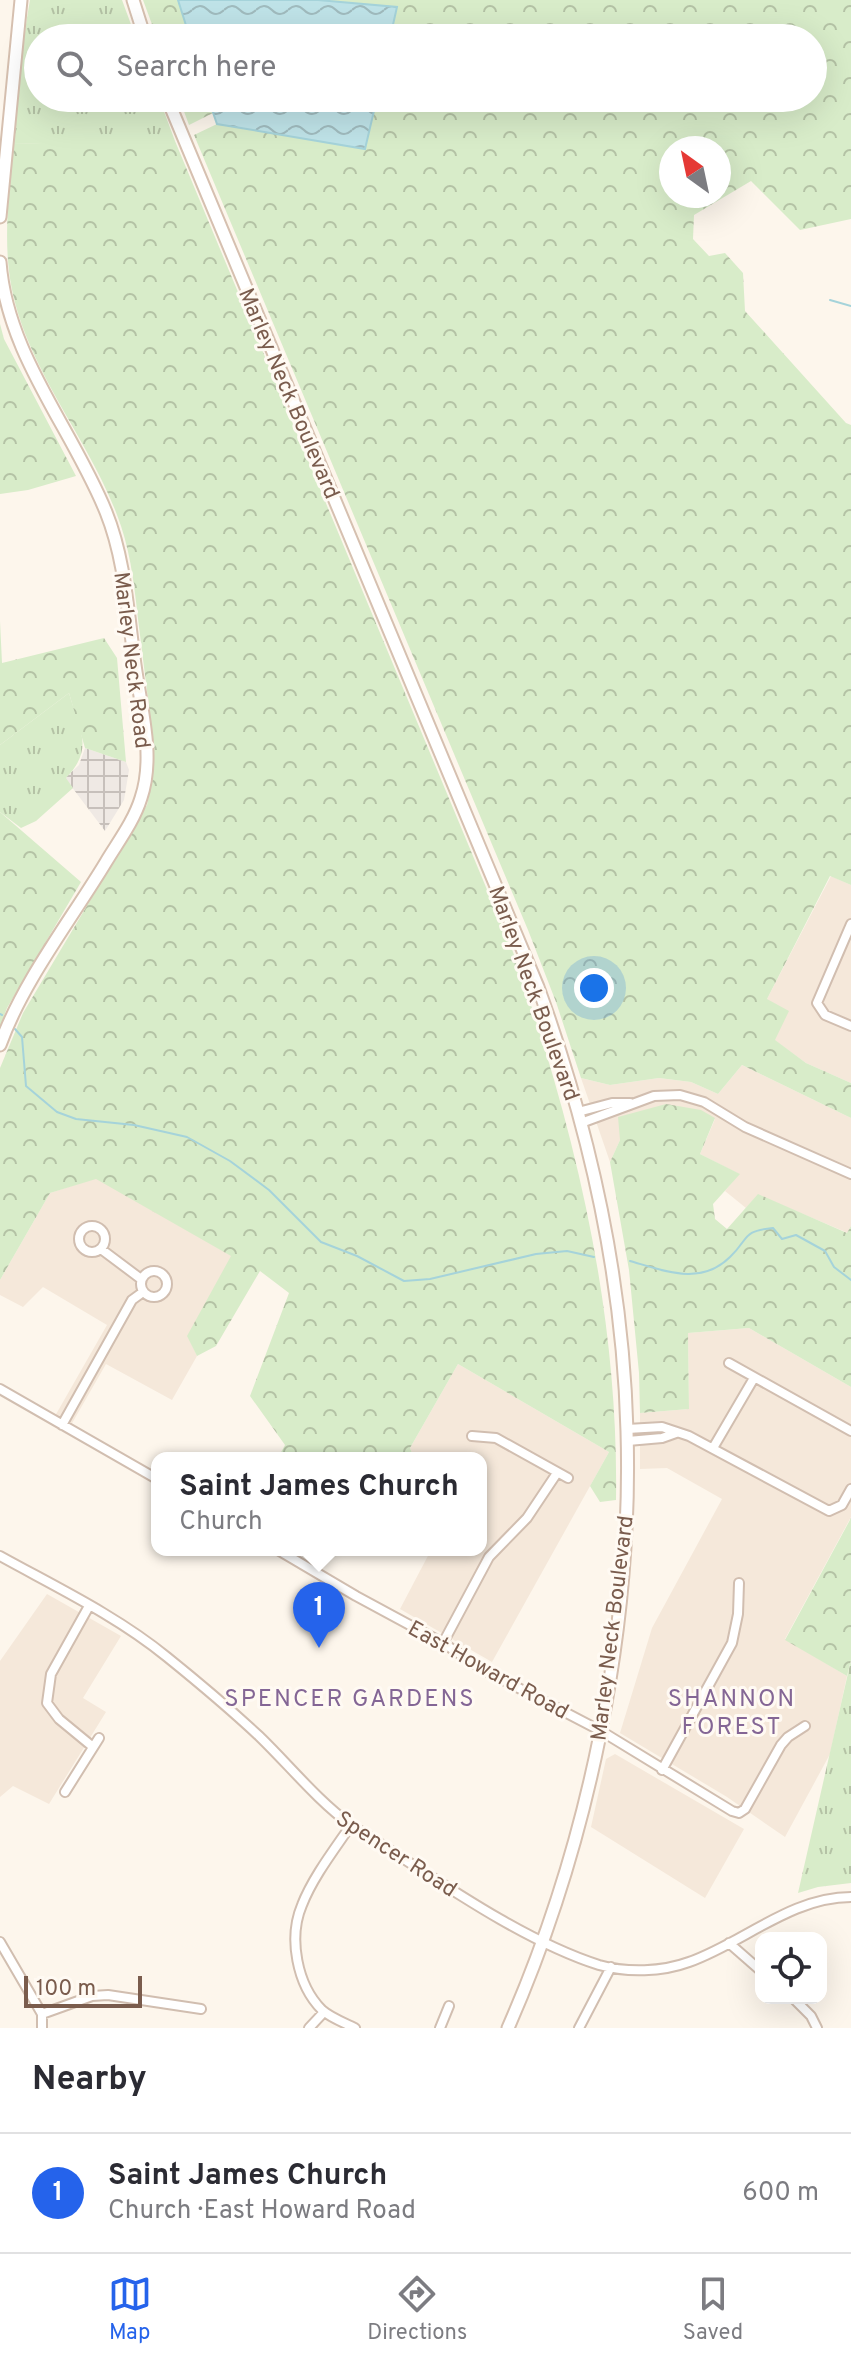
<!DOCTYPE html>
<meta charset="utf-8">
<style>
body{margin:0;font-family:Overpass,sans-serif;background:#f2f2f3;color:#2b2b33}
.controls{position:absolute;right:24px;bottom:24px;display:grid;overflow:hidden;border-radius:16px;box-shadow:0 8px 32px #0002}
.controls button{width:72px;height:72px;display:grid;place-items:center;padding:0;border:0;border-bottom:2px solid #e1e1e2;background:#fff;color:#2b2b33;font:40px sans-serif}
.compass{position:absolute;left:659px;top:136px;width:72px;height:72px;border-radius:50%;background:#fff;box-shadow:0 8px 32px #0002;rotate:327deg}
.scale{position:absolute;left:24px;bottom:20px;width:118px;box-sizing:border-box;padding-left:8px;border:4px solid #7a5c4d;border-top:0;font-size:22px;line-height:28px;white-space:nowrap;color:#7a5c4d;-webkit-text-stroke:6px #fffaf3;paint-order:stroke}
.you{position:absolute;left:594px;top:988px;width:28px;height:28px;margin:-20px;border:6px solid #fff;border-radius:50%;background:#1a73e8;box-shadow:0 0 0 12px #1a73e833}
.badge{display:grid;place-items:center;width:52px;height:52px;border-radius:50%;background:#2563eb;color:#fff;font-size:26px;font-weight:700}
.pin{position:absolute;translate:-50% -66px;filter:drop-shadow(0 2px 4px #0008)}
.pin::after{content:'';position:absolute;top:42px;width:28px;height:24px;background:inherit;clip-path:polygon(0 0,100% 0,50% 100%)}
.popup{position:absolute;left:151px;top:1452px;width:336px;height:104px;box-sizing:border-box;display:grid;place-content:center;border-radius:16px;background:#fff;filter:drop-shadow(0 2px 6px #0005);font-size:26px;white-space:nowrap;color:#7c7c81}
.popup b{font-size:30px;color:#2b2b33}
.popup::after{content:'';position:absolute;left:50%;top:100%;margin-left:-16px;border:16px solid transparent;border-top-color:#fff}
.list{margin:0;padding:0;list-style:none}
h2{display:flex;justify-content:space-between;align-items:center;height:104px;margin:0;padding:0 32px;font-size:34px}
h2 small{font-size:26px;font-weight:400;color:#7c7c81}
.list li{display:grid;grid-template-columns:52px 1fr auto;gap:24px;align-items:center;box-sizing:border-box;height:120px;padding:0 32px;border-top:2px solid #e1e1e2}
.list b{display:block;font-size:30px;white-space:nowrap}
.list p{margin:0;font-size:26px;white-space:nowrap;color:#7c7c81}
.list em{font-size:26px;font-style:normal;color:#7c7c81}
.icon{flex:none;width:44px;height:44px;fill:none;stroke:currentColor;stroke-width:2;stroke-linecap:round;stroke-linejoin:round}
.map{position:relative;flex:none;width:851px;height:2028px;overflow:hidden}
.search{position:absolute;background:#fff;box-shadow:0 8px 32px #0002;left:24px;right:24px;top:24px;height:88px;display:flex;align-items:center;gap:20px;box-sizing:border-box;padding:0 28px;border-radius:44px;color:#7c7c81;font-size:30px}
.sheet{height:224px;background:#fff}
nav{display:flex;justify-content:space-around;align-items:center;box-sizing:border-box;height:112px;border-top:2px solid #e1e1e2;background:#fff;font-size:22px;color:#7c7c81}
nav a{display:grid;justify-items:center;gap:4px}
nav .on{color:#2563eb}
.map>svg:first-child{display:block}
</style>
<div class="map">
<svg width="851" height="2028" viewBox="0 0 851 2028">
<defs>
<pattern id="industrial-grid" width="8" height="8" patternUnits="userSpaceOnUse" patternTransform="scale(2)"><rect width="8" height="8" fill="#efe9e4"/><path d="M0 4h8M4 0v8" fill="none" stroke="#c7c0bb"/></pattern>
<pattern id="grass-tufts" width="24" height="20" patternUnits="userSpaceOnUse" patternTransform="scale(2)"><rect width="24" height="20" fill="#d8ecc9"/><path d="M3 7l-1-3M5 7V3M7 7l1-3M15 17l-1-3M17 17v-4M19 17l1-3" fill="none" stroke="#b4c2a5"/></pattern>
<pattern id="forest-crowns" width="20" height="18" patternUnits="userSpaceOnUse" patternTransform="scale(2)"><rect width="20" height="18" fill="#d8ecc9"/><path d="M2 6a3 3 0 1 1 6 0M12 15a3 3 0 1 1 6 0" fill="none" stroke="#b4c2a5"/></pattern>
<pattern id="water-waves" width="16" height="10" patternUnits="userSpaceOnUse" patternTransform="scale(2)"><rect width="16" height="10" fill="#bfe3e8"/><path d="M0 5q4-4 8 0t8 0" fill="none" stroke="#a0bbbe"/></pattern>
</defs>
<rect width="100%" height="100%" fill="#fdf6ec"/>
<!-- residential -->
<path fill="#f5e8da" d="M 831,876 L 851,885 L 851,1083 L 806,1063 L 774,1040 L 767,999 Z
M 742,1065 L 851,1118 L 851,1226 L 848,1233 L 758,1195 L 746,1208 L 725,1191 L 739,1174 L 700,1154 L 715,1119 L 620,1140 L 610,1162 L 581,1078 L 610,1085 L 659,1078 L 691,1082 L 718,1094 Z
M 96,1178 L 232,1256 L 188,1336 L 197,1356 L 172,1400 L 106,1364 L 71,1425 L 55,1416 L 107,1325 L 43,1287 L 23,1307 L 0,1295 L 0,1280 L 50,1193 Z
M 749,1328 L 851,1387 L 851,1517 L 785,1639 L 847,1676 L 830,1754 L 785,1837 L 727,1797 L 620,1733 L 652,1628 L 722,1499 L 667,1468 L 640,1469 L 640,1413 L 689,1409 L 688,1333 Z
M 458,1364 L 609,1452 L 492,1662 L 400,1609 L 431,1550 L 481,1550 L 481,1458 L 414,1458 L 410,1448 Z
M 47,1594 L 121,1636 L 83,1698 L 106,1712 L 49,1804 L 13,1786 L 0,1797 L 0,1661 Z
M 615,1754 L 744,1829 L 705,1898 L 591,1827 L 606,1759 Z"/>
<!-- industrial -->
<path fill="url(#industrial-grid)" d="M 85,748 L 126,762 L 129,770 L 124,800 L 105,831 L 65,778 L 79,765 Z"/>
<!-- grass -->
<path fill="url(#grass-tufts)" d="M 30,0 L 122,0 L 136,38 L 38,38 L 38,98 L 159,98 L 175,141 L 13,144 C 20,96 21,47 30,0 Z
M 69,693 C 79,729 95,748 66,778 L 73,788 L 36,821 L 21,828 L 0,812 L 0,745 Z
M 851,1660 L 851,1883 L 818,1887 L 798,1893 Z"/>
<!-- forest -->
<path fill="url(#forest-crowns)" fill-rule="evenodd" d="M 143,0 L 178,0 L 190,38 L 157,38 Z
M 318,0 L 851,0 L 851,219 L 800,230 L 751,181 L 694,215 L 693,239 L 709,256 L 725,253 L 743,273 L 745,311 L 846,423 L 851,425 L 851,885 L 830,876 L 767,999 L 789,1011 L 775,1040 L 806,1063 L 851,1083 L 851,1118 L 742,1065 L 718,1094 L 691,1082 L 659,1078 L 610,1085 L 581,1078 L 556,1002 L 528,930 L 194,135 L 217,124 L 365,149 L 377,98 L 813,98 L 813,38 L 390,38 L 397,7 ZM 671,148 L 719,148 L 719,196 L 671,196 Z
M 179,98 L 208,98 L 213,113 L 189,125 Z
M 100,141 L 175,141 L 513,952 C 575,1128 619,1312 616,1500 L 600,1502 L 590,1486 L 609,1452 L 458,1364 L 410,1448 L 414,1458 L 278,1458 L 285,1445 L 250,1396 L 289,1293 L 260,1271 L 216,1346 L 197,1356 L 187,1336 L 231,1256 L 96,1179 L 50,1193 L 0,1280 L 0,1068 L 23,1013 L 147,805 L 153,777 L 154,748 C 149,707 144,667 139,627 C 135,593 132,559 121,526 C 92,439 20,365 9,271 C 4,229 10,187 13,144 Z
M 0,324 L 4,339 L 76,476 L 28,490 L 0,494 Z
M 0,621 L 2,663 L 104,638 L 117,658 L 126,762 L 85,748 L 69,693 L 0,745 Z
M 0,812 L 81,882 L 7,1008 L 0,1027 Z
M 666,1104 L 701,1110 L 715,1118 L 700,1154 L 740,1174 L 713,1204 L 715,1219 L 727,1229 L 758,1194 L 847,1233 L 851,1226 L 851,1387 L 749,1328 L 688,1333 L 689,1409 L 640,1413 L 639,1373 L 629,1270 L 610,1162 L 620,1140 L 618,1117 Z
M 851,1518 L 851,1660 L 847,1676 L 785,1640 Z"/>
<!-- water -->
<path fill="url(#water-waves)" stroke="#a5d3da" stroke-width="2" d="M 178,0 L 318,0 L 397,7 L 390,38 L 190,38 Z
M 208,98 L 377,98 L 365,149 L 217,124 Z"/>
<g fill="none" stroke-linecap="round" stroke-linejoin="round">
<!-- stream -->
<path stroke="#a5d3da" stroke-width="2" d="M 830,300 L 851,306
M 0,1014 L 2,1015
M 15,1029 L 22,1037 L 26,1086 L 57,1112 L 76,1119 L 134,1125 L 187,1137 L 230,1161 L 269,1190 L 321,1242 L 357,1256 L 404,1281 L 430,1279 L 536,1254 L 567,1251 L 594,1257
M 630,1261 C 665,1271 701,1286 730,1257 C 750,1238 741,1231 773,1228 L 782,1239 L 796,1235 L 825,1251 L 834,1267 L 851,1280"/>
<defs>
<path id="street" d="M 851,924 L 817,1003 L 825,1015 L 851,1026
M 578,1112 L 612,1103 L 630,1103
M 581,1123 L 654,1096 L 680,1095 L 704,1102 L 745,1127 L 851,1174
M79 1239a13 13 0 1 1 26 0a13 13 0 1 1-26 0Z
M 101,1249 L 141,1279
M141 1284a13 13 0 1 1 26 0a13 13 0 1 1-26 0Z
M 729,1363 L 851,1431
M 0,1389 L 157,1479
M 62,1425 L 132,1300 L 143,1292
M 627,1429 L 662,1427 L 689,1436 L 829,1511 L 842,1505 L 851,1489
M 472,1436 L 496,1438 L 568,1478
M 628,1441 L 662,1438 L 676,1433
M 713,1448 L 754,1378
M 278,1550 L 356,1596 L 443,1643 L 484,1670 L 601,1731 L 732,1811 L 739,1813 L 745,1809 L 781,1745 L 788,1737 L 805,1726
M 0,1556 C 56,1587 117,1616 167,1657 C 198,1682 230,1709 259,1736 C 290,1766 316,1799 351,1825 C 425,1871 517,1939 599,1965 C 627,1973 662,1972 689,1962 C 743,1943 791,1897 851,1897
M 89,1606 L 51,1674 L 47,1703 L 59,1719 L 93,1747
M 443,1643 L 489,1557 L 527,1518 L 557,1473
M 662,1770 L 732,1643 L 738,1614 L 739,1583
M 65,1792 L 99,1738
M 351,1825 C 334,1850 313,1877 302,1905 C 288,1938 297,1985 322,2010 C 331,2018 345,2023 355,2028
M 0,1942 L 42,2014 L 42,2028
M 729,1943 L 761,1971
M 793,1998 L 811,2016 L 817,2028
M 42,2014 L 92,1996 L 108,1995 L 201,2009
M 309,2028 L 324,2012
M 440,2028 L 449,2006
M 579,2028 L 611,1967"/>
<path id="secondary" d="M 133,0 L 145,38
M 167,98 L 538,987 C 590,1130 623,1279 627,1431 C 633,1630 588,1846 508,2028
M 0,217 L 21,0
M 0,262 C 7,355 72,428 106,512 C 127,564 128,623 137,678 C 143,716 154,760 141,798 C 134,821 118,842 106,862 C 71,920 23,981 0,1045"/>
</defs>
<!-- street casing -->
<use href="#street" stroke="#d1beb0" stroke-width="12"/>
<!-- secondary casing -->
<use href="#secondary" stroke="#d6c0b0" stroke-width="15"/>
<!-- street -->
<use href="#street" stroke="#fff" stroke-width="8"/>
<!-- secondary -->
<use href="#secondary" stroke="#fff" stroke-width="11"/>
</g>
<g text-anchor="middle" stroke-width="6" stroke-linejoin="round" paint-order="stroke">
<!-- street labels -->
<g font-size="22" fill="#7a5c4d" stroke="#fffaf3">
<text transform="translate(290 393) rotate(67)" y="8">Marley Neck Boulevard</text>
<text transform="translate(133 660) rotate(83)" y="8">Marley Neck Road</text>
<text transform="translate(535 993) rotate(70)" y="8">Marley Neck Boulevard</text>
<text transform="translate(611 1628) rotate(-83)" y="8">Marley Neck Boulevard</text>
<text transform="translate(489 1669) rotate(29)" y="8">East Howard Road</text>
<text transform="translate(397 1853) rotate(33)" y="8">Spencer Road</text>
</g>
<!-- neighbourhood labels -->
<g font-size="24" letter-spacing="2" fill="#846695" stroke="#fffaf3">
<text x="350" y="1706">SPENCER GARDENS</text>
<text x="732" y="1706">SHANNON<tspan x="732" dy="28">FOREST</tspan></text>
</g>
</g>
</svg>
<div class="controls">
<button><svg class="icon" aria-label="locate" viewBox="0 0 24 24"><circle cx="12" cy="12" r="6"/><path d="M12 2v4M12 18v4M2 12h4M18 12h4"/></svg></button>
</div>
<svg class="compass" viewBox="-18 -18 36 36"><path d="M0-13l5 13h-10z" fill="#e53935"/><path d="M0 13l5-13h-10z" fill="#7c7c81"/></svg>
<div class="scale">100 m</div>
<div class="you"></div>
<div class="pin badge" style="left:319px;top:1648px">1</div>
<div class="popup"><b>Saint James Church</b>Church</div>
<div class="search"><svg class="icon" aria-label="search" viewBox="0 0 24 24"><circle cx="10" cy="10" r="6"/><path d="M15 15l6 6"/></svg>Search here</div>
</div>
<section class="sheet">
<h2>Nearby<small></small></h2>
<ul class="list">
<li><span class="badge">1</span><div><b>Saint James Church</b><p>Church · East Howard Road</p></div><em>600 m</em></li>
</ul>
</section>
<nav>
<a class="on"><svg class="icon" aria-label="map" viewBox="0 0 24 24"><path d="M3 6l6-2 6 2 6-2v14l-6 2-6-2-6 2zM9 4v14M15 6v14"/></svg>Map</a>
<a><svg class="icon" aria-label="directions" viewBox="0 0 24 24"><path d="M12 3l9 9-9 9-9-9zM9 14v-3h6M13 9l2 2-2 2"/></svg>Directions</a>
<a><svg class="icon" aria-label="saved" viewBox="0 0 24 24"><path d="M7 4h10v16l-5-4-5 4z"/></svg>Saved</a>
</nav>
